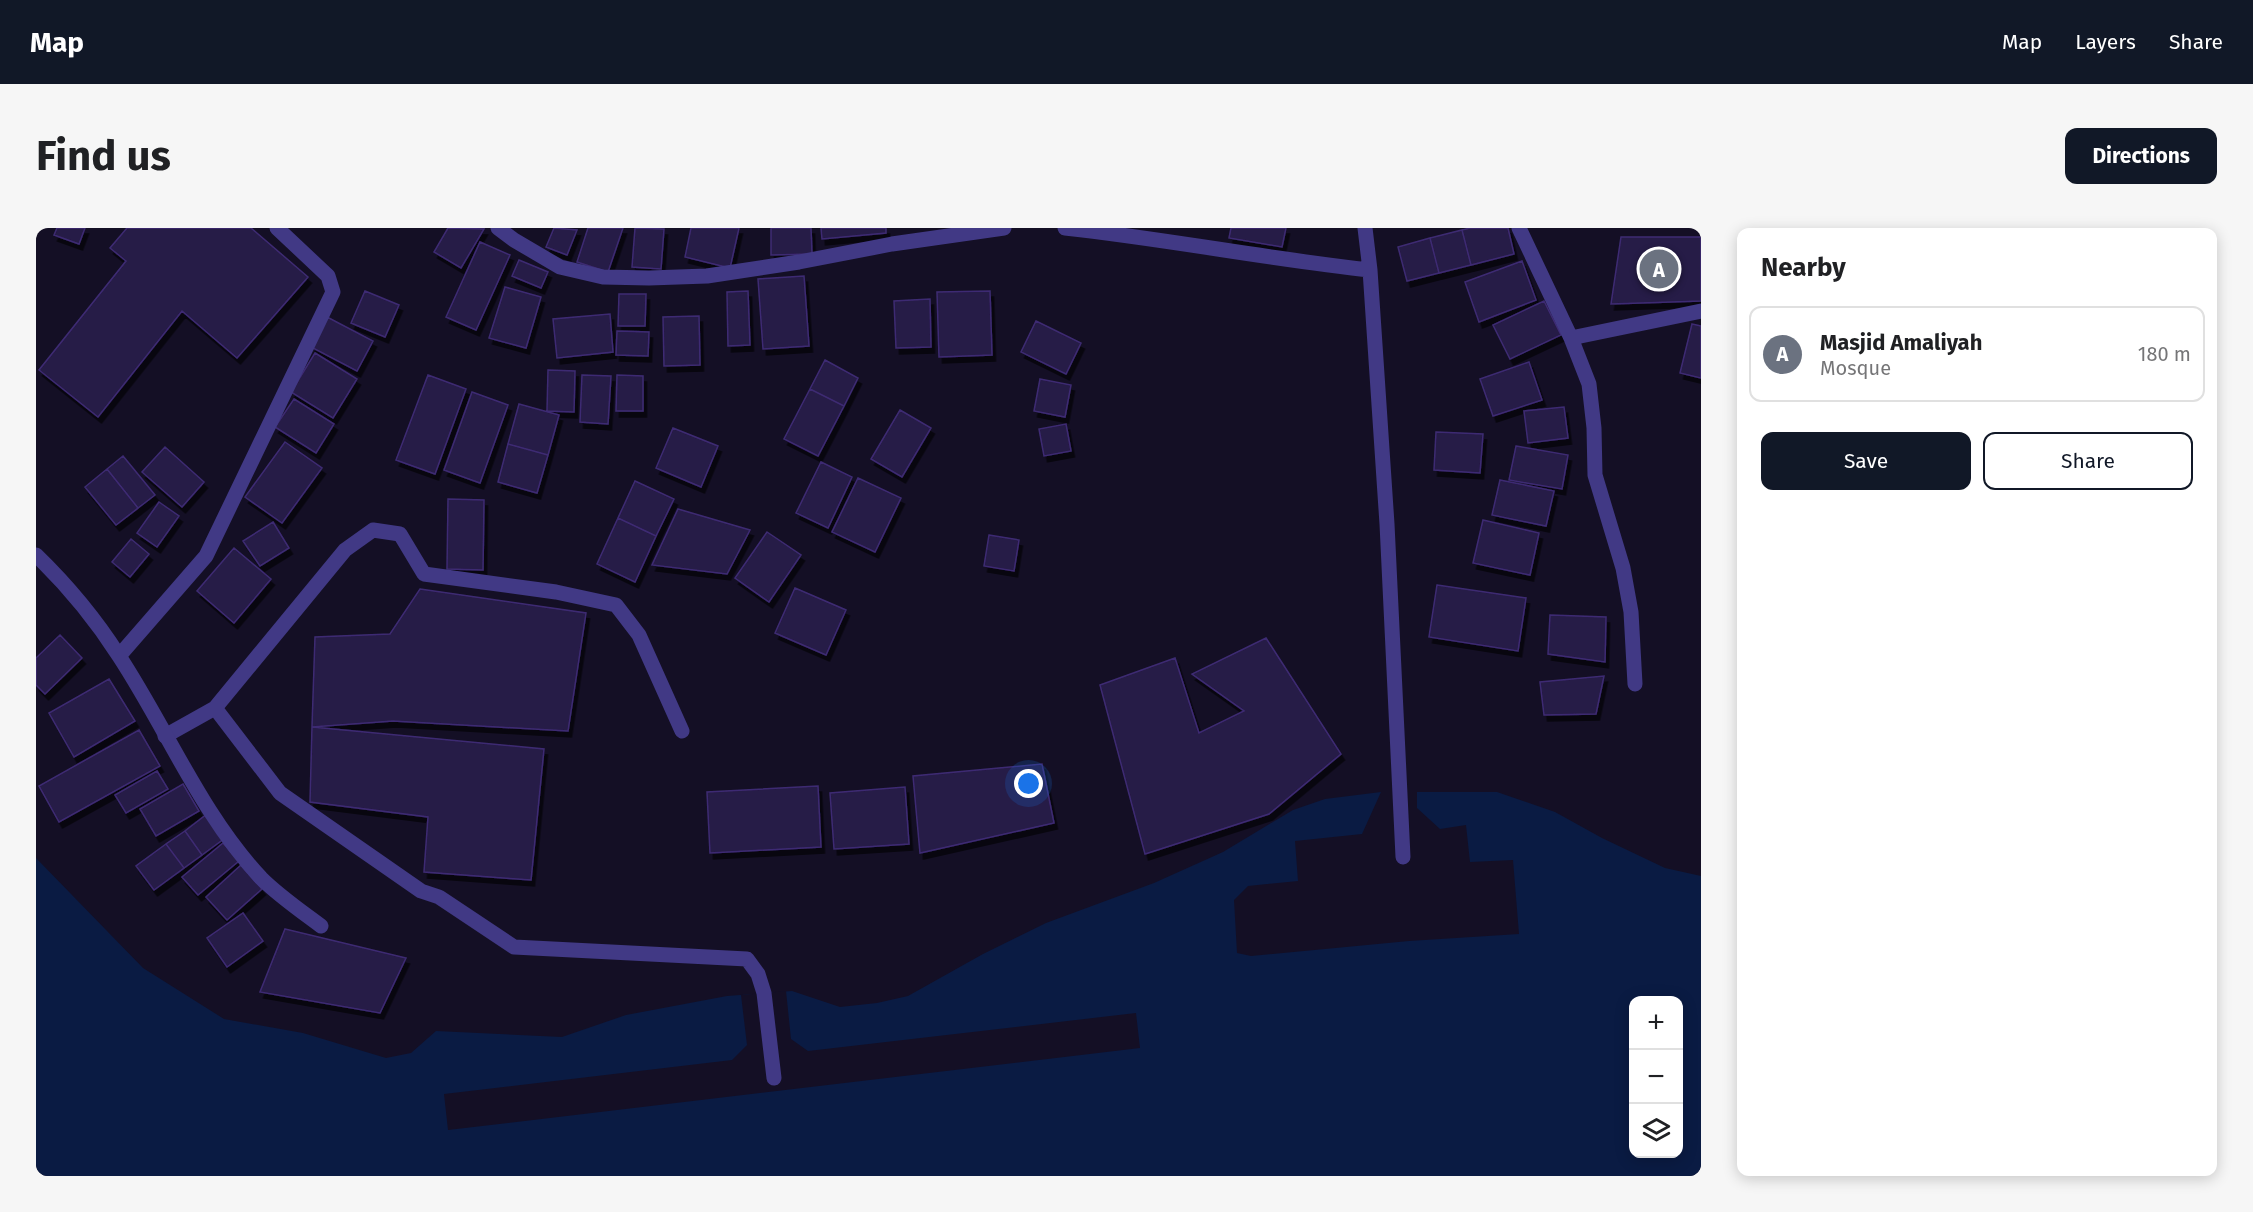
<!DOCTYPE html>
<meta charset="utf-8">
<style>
body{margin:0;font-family:"Fira Sans",sans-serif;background:#f6f6f6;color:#202124}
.controls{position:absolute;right:18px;bottom:18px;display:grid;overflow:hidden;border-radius:12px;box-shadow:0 3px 15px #0003}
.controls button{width:54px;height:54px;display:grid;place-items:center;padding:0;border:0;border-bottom:2px solid #e0e0e0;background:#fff;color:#202124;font:30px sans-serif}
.you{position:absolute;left:993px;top:556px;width:21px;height:21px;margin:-15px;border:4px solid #fff;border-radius:50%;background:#1a73e8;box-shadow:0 0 0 9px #1a73e833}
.badge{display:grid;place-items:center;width:39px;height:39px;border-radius:50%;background:#111827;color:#fff;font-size:20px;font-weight:700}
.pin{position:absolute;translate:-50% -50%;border:3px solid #fff;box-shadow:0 2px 6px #0006}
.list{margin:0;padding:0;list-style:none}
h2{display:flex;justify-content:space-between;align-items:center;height:78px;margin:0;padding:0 24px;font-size:26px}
h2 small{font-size:20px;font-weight:400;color:#757577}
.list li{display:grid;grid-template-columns:39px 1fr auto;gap:18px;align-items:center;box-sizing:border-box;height:96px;margin:0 12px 12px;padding:0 12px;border:2px solid #e0e0e0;border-radius:12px}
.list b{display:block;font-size:22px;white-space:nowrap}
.list p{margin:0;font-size:20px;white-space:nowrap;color:#757577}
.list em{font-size:20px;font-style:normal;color:#757577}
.actions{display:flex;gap:12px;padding:18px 24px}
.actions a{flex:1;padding:14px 0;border:2px solid #111827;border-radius:12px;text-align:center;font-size:21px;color:#111827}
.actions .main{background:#111827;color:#fff}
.icon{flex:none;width:33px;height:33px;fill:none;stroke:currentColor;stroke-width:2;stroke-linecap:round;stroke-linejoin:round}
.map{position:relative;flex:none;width:1665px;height:948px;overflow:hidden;border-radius:12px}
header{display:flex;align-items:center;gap:36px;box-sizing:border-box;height:84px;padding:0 30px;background:#111827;color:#fff}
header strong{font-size:28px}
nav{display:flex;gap:33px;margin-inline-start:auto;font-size:21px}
.intro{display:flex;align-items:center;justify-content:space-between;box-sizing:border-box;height:144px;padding:0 36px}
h1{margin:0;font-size:42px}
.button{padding:15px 27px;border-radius:12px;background:#111827;color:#fff;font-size:21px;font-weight:700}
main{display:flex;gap:36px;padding:0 36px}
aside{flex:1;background:#fff;border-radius:12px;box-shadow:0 3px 15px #0003}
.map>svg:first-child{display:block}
</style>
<header>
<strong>Map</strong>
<nav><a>Map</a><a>Layers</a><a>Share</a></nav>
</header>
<div class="intro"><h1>Find us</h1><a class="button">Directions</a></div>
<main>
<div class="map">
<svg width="1665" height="948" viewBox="0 0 1665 948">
<defs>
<filter id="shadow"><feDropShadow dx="3.5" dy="6" stdDeviation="0" flood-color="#0009"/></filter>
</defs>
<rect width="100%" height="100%" fill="#140f25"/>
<!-- water -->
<path fill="#0a1b43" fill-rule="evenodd" d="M 1345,564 L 1461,564 L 1519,584 L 1566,610 L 1629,640 L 1665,648 L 1665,948 L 0,948 L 0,630 L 107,740 L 188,791 L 267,805 L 350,830 L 375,825 L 400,803 L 526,809 L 590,787 L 691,768 L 756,763 L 804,779 L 841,775 L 872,768 L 947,726 L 1010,695 L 1118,655 L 1187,624 L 1257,582 L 1289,571 ZM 1598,772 L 1642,772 L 1642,926 L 1598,926 Z"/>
<!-- pier -->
<path fill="#140f25" d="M 1345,564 L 1381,564 L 1381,580 L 1404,601 L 1430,597 L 1434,634 L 1477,632 L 1483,706 L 1373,713 L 1215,728 L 1201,725 L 1198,672 L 1212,658 L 1262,653 L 1259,613 L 1326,606 Z
M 750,763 L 755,811 L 772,823 L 1100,785 L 1104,820 L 412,902 L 408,866 L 696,832 L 711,817 L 705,767 Z"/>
<!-- building -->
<path fill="#261a46" stroke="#3e2c73" stroke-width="1.5" filter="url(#shadow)" d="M 21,0 L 49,0 L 43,16 L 18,7 Z
M 91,0 L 215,0 L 272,49 L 201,130 L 146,83 L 62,189 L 3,142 L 90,33 L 74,20 Z
M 412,0 L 448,1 L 425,40 L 398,24 Z
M 518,0 L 541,2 L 531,27 L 510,19 Z
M 552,0 L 587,0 L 572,44 L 541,34 Z
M 599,0 L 628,1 L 625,41 L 596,39 Z
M 655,0 L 703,0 L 694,40 L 649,29 Z
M 735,0 L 775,0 L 776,26 L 735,27 Z
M 785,0 L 850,0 L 850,5 L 786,11 Z
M 1195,0 L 1250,0 L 1246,19 L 1193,10 Z
M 1434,0 L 1472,0 L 1478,26 L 1435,37 L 1426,2 Z
M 1426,2 L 1435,37 L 1403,45 L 1394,10 Z
M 1585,9 L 1665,9 L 1665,73 L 1575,76 Z
M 1394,10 L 1403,45 L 1371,53 L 1362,19 Z
M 444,14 L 474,27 L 440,102 L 410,89 Z
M 483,32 L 512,44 L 505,60 L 476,48 Z
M 1486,33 L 1500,72 L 1443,94 L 1429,54 Z
M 768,48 L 773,118 L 727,121 L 722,51 Z
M 469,59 L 505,69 L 490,120 L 453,110 Z
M 329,63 L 363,77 L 349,109 L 315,95 Z
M 712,63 L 714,117 L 692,118 L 691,64 Z
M 954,63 L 956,127 L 903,129 L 901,64 Z
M 583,66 L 610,66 L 609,98 L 582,98 Z
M 894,71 L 895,119 L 860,120 L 858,73 Z
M 1508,73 L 1525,107 L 1474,131 L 1457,97 Z
M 574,86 L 577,124 L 521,130 L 517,91 Z
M 663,88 L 664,137 L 628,138 L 627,89 Z
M 291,89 L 337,113 L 321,143 L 275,119 Z
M 1000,93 L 1045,115 L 1030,146 L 985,124 Z
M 1656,96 L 1665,98 L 1665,150 L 1644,145 Z
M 581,103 L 613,104 L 612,128 L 580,127 Z
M 279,125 L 321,151 L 297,190 L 255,164 Z
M 789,132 L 822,150 L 808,178 L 774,161 Z
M 1493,134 L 1506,172 L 1457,188 L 1444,151 Z
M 512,142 L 539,143 L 538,184 L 511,183 Z
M 392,147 L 430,161 L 399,246 L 360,232 Z
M 546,147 L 575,148 L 572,196 L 544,194 Z
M 581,147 L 607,148 L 607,183 L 580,183 Z
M 1004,151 L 1035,157 L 1029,189 L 998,183 Z
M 774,161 L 808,178 L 782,228 L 748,211 Z
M 436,164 L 472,177 L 444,255 L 408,242 Z
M 258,171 L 298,196 L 280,225 L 239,199 Z
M 483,176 L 523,187 L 512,227 L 472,216 Z
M 1528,179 L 1532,210 L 1492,215 L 1488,183 Z
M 864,182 L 895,200 L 866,249 L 835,231 Z
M 1030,196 L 1035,223 L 1008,228 L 1003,201 Z
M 637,200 L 682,218 L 665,259 L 620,240 Z
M 1400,204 L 1447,206 L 1444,245 L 1398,242 Z
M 249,214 L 286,240 L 246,295 L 209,269 Z
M 472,216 L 512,227 L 501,265 L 462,254 Z
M 1480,218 L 1532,227 L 1526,261 L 1473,252 Z
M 129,219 L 168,254 L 146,279 L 106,244 Z
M 87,228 L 119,267 L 102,280 L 71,241 Z
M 785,234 L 816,249 L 792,300 L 760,285 Z
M 71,241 L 102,280 L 80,297 L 49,259 Z
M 822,250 L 865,270 L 839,324 L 796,304 Z
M 1464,252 L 1518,263 L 1510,298 L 1456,287 Z
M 599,253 L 638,271 L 620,308 L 582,290 Z
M 412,271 L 448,272 L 447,342 L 411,341 Z
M 123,274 L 143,288 L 121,319 L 101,305 Z
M 642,281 L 714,302 L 691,346 L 616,337 Z
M 582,290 L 620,308 L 599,354 L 561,336 Z
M 1447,292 L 1503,305 L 1494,347 L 1437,335 Z
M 237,294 L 253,320 L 224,338 L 207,313 Z
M 731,304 L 765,327 L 733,374 L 699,350 Z
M 953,307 L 983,312 L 978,343 L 948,338 Z
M 95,311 L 113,326 L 94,349 L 76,334 Z
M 198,320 L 235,351 L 198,395 L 161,363 Z
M 1401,357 L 1490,370 L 1482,423 L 1393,409 Z
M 759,360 L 810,382 L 790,427 L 739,405 Z
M 384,361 L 550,385 L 532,503 L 357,493 L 276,499 L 279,409 L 354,406 Z
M 1514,387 L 1570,389 L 1569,434 L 1512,426 Z
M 24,407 L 46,430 L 9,466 L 0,457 L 0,430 Z
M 1230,410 L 1305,526 L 1233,586 L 1109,626 L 1064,457 L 1139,430 L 1163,505 L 1208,483 L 1156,446 Z
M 1568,448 L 1560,486 L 1508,487 L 1504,454 Z
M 73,451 L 99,493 L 38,529 L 13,485 Z
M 276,499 L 508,521 L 495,652 L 388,644 L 392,589 L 274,574 Z
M 103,502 L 124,538 L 23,594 L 3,558 Z
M 1006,536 L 1018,595 L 884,625 L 877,548 Z
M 121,543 L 132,561 L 90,585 L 79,567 Z
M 147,556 L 163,583 L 120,608 L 104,581 Z
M 782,558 L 785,619 L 674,625 L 671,564 Z
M 869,559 L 873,616 L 798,621 L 794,565 Z
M 171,586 L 189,610 L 166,627 L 149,603 Z
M 149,603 L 166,627 L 148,640 L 130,616 Z
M 187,615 L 203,633 L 162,667 L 146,649 Z
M 130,616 L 148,640 L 118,662 L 100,638 Z
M 205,637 L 226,661 L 191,692 L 170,669 Z
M 207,685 L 227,713 L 191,739 L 171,710 Z
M 249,701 L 370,730 L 344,785 L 224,764 Z"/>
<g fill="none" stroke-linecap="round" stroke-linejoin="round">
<!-- service -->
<path stroke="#413985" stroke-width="15" d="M 179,480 L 244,565 L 385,663 L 403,669 L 478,719 L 711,731 L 722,746 L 728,765 L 738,850
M 129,508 L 179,480 L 309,322 L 337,302 L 364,306 L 388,346 L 520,364 L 580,377 L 603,407 L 646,503"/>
<!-- minor -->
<path stroke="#413985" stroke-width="15" d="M 462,0 L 478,12 L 524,39 L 567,49 L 613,50 L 671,48 L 763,34 L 856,16 L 968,0
M 1029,0 C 1131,11 1232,31 1334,42 L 1329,0
M 1483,0 L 1535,110 L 1553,156 L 1558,200 L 1559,247 L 1587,340 L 1595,384 L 1599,456
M 1334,42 L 1351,296 L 1367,629
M 1535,110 L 1665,83
M 0,327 C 31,357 60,392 83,428 C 131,501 165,586 225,650 C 243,668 265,683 285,698
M 83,428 L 170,328 L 297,64 L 292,48 L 241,0"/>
</g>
</svg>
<div class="controls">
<button>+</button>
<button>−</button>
<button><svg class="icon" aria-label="layers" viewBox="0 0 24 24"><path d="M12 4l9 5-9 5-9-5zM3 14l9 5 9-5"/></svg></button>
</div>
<div class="you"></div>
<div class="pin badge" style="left:1623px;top:41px;background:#6b7280">A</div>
</div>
<aside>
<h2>Nearby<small></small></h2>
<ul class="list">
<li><span class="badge" style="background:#6b7280">A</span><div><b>Masjid Amaliyah</b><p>Mosque</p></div><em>180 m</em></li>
</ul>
<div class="actions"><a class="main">Save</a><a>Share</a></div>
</aside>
</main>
